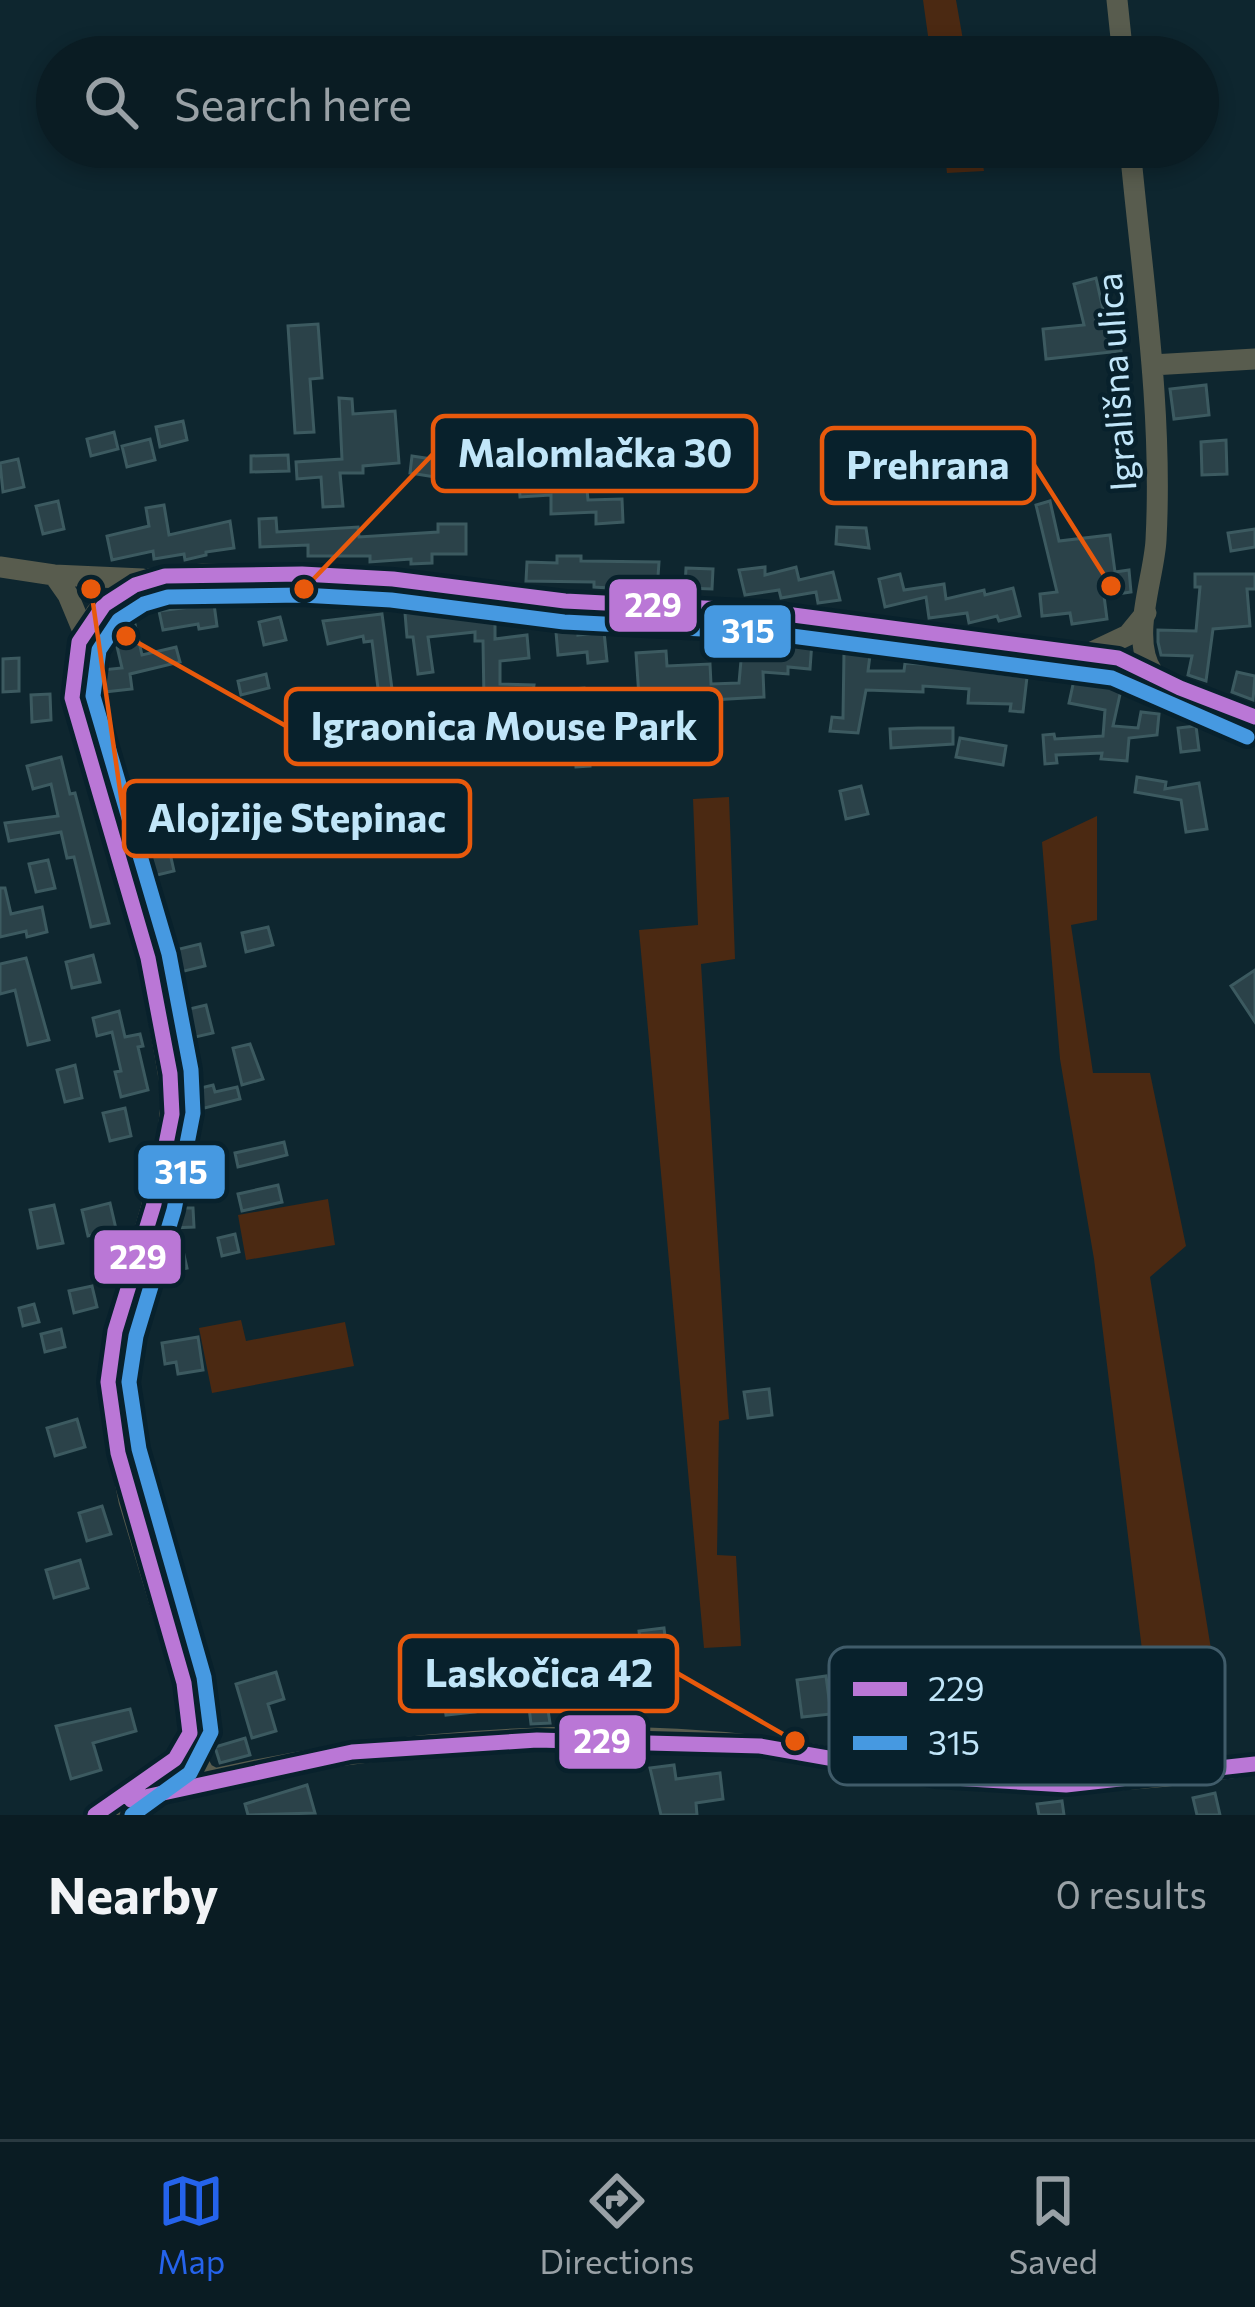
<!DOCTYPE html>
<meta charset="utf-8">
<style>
body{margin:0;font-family:Commissioner,sans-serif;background:#13252b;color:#f1f3f6}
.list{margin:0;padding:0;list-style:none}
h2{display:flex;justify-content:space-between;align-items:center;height:156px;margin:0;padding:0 48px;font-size:51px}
h2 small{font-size:39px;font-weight:400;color:#99a1a6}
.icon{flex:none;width:66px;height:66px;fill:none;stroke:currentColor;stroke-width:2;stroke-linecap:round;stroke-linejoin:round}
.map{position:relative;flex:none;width:1255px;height:1815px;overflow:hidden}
.search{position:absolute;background:#0a1c23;box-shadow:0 6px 18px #0003;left:36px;right:36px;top:36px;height:132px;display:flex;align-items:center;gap:30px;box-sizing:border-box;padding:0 42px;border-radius:66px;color:#99a1a6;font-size:45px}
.sheet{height:324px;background:#0a1c23}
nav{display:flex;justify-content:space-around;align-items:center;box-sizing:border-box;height:168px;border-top:3px solid #2a3a41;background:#0a1c23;font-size:33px;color:#99a1a6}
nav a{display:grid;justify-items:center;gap:6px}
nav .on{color:#2563eb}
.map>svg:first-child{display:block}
</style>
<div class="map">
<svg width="1255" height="1815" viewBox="0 0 1255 1815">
<rect width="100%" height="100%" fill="#0e262f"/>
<!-- green -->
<path fill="#4b2912" d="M 923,0 L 956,0 L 966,57 L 931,57 Z
M 944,147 L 980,147 L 984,171 L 947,173 Z
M 729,797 L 735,959 L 701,964 L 728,1406 L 729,1419 L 719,1421 L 717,1555 L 736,1556 L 741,1646 L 704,1648 L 639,930 L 698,925 L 693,799 Z
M 1097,816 L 1097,920 L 1071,925 L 1093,1073 L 1150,1073 L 1186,1246 L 1150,1277 L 1211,1649 L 1144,1666 L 1094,1259 L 1060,1059 L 1042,842 Z
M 328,1199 L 335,1245 L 246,1260 L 238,1215 Z
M 241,1320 L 246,1341 L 345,1322 L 354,1366 L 212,1393 L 199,1328 Z"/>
<!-- building -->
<path fill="#2b4249" stroke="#3c5a60" stroke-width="3" d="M 1096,278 L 1106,323 L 1118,322 L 1121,351 L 1046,359 L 1043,329 L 1084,325 L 1074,284 Z
M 318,324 L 322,378 L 310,379 L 314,432 L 295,433 L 288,326 Z
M 1206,385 L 1209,415 L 1174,419 L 1170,389 Z
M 339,398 L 352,399 L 353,414 L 395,411 L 399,463 L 363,466 L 363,473 L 340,473 L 343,506 L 323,507 L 321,477 L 297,479 L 296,462 L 342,459 Z
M 183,421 L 187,440 L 160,447 L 156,427 Z
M 114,432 L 118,449 L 91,456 L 87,439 Z
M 150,439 L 155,460 L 127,467 L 122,446 Z
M 1226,440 L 1227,474 L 1202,475 L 1201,442 Z
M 583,450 L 588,500 L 622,499 L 623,522 L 596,524 L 596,512 L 551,514 L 551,495 L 520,497 L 519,481 L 569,477 L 567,452 Z
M 288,455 L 289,471 L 251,472 L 251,456 Z
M 412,456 L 452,462 L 486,461 L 487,475 L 435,477 L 410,473 Z
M 18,459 L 24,487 L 3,492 L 0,463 Z
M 58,501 L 64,529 L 43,534 L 36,506 Z
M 1050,501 L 1059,541 L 1110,535 L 1115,572 L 1129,570 L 1131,592 L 1104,596 L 1107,619 L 1072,624 L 1070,613 L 1042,616 L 1040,594 L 1057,592 L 1036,505 Z
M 164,505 L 169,535 L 230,521 L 234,548 L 206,552 L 206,555 L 185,560 L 184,554 L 154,559 L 153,551 L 112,560 L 107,536 L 149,526 L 146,508 Z
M 276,518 L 277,532 L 358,527 L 359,537 L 438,532 L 438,524 L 466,524 L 466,554 L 432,554 L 432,563 L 411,564 L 411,559 L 370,562 L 370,556 L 308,556 L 308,545 L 260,547 L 259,519 Z
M 837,527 L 866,528 L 869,548 L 836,544 Z
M 1255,529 L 1255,547 L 1231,551 L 1228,533 Z
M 557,556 L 581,556 L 581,561 L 659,562 L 657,591 L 594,587 L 594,582 L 526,581 L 527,562 L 557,563 Z
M 765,567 L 765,575 L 796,567 L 799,580 L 833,572 L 840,600 L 818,603 L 816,592 L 781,598 L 779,590 L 745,595 L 739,570 Z
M 686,568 L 713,569 L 712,589 L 685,588 Z
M 900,574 L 904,590 L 944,584 L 946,599 L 984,590 L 985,595 L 1013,588 L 1020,616 L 999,621 L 997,616 L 969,623 L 967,613 L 929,618 L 926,597 L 885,607 L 879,579 Z
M 1195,574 L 1255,574 L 1255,589 L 1247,589 L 1250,626 L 1213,629 L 1206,681 L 1188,675 L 1192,656 L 1161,655 L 1158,642 L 1158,630 L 1196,631 L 1200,587 L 1195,587 Z
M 214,604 L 217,626 L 199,629 L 198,624 L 163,630 L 159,611 Z
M 466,610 L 467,615 L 495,615 L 495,639 L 527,635 L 529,658 L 500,661 L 500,684 L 534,685 L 533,692 L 584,688 L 585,703 L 613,700 L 615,721 L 600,722 L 602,741 L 588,742 L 590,766 L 576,767 L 572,703 L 484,701 L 483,641 L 475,641 L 475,632 L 428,637 L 433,672 L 418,674 L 413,637 L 407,637 L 405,613 Z
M 382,614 L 396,719 L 362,723 L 360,707 L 380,704 L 372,641 L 364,642 L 363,636 L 328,644 L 323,621 Z
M 280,617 L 286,640 L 264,645 L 259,622 Z
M 134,620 L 142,655 L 176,647 L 180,662 L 130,674 L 132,689 L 95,693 L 92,671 L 122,668 L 112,625 Z
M 578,630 L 578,635 L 604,632 L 607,661 L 588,663 L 587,652 L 558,655 L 556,632 Z
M 743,638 L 812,641 L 810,669 L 788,667 L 788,674 L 763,672 L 764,697 L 711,700 L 713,740 L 690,741 L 688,693 L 639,697 L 636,653 L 666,651 L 667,666 L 710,664 L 711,684 L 739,683 Z
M 844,652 L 870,655 L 868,671 L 904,671 L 905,663 L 937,665 L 937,658 L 993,664 L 993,673 L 1027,677 L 1023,712 L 1010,711 L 1011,704 L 968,703 L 969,689 L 923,686 L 923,692 L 866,690 L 858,733 L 830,731 L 832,717 L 843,718 Z
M 19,658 L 19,691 L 3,692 L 3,659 Z
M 1237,672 L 1255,676 L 1253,700 L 1232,692 Z
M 266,674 L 269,688 L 241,695 L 238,681 Z
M 1074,680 L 1121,690 L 1113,726 L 1138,728 L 1141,712 L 1159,714 L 1157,735 L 1129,738 L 1127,761 L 1101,759 L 1102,753 L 1056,755 L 1057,763 L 1045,764 L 1043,735 L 1054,734 L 1055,739 L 1103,736 L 1105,710 L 1069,703 Z
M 50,694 L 51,720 L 32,722 L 31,695 Z
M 1196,726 L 1199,750 L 1181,752 L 1178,728 Z
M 918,728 L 953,728 L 953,744 L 891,748 L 890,729 Z
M 960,738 L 1006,746 L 1003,765 L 956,757 Z
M 61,757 L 70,794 L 75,793 L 109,923 L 91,927 L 74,857 L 67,858 L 61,832 L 9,841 L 5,823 L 58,816 L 51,784 L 33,789 L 27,766 Z
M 1137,777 L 1166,782 L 1165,789 L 1199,783 L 1207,829 L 1186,832 L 1181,800 L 1135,792 Z
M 861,786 L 868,814 L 846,819 L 840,791 Z
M 165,831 L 174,871 L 149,877 L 139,837 Z
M 48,860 L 55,888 L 36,892 L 29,864 Z
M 0,888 L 5,888 L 11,914 L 42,907 L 47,932 L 27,937 L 26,931 L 0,937 Z
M 268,927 L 273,945 L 246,952 L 242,933 Z
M 200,944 L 205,966 L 172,974 L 167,952 Z
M 93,955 L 100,982 L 72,988 L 66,962 Z
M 26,958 L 49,1040 L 28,1045 L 15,990 L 0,994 L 0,964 Z
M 1255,970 L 1255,1022 L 1231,986 Z
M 206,1005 L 213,1033 L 191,1038 L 185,1010 Z
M 119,1011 L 125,1037 L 140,1034 L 143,1046 L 138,1047 L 148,1090 L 121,1097 L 115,1072 L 121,1071 L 112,1032 L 97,1036 L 93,1018 Z
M 250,1044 L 263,1079 L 242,1085 L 233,1048 Z
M 75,1065 L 82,1098 L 65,1102 L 57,1070 Z
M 213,1085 L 215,1092 L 237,1087 L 240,1099 L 193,1111 L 188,1091 Z
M 125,1108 L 131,1136 L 110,1141 L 103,1113 Z
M 284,1142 L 287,1155 L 238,1167 L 235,1153 Z
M 278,1185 L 282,1202 L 242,1211 L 238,1194 Z
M 110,1203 L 116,1229 L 88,1236 L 82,1210 Z
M 54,1205 L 63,1243 L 38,1248 L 30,1210 Z
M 171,1208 L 193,1208 L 194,1227 L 172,1228 Z
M 235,1234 L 239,1252 L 222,1256 L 218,1238 Z
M 182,1246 L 187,1268 L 161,1274 L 156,1253 Z
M 92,1286 L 97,1307 L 74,1313 L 69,1291 Z
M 34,1304 L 39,1322 L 23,1326 L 19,1308 Z
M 61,1329 L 65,1347 L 45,1352 L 41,1334 Z
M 198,1337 L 203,1370 L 178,1374 L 176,1362 L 165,1364 L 162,1343 Z
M 769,1389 L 772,1415 L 748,1418 L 744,1392 Z
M 77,1419 L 85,1447 L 55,1456 L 47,1428 Z
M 102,1506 L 111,1534 L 87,1541 L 79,1513 Z
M 80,1560 L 88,1588 L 54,1598 L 46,1570 Z
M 664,1628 L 669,1669 L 644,1673 L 639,1631 Z
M 276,1672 L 284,1699 L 268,1704 L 276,1731 L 252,1738 L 236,1684 Z
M 826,1676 L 831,1714 L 802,1717 L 797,1680 Z
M 471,1682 L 475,1712 L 446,1715 L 442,1686 Z
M 546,1697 L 550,1723 L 531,1724 L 528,1699 Z
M 130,1709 L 136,1731 L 93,1743 L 101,1770 L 71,1779 L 56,1726 Z
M 245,1738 L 250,1755 L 220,1763 L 215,1747 Z
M 674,1765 L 676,1779 L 720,1773 L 723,1799 L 696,1803 L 697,1815 L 661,1815 L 650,1768 Z
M 307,1785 L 315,1813 L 248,1815 L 245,1804 Z
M 1215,1793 L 1220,1815 L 1197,1815 L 1193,1798 Z
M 1062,1801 L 1064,1815 L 1039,1815 L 1037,1804 Z"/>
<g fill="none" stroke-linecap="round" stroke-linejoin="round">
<!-- minor -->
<path stroke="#585c4e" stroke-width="21" d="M 1117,0 L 1123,57
M 1130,147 C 1142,277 1163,408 1156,540 C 1154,579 1129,639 1153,673
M 1152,365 L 1255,359
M 0,567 L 54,575 L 143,579
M 54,575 L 68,595 L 83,631
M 1092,652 L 1128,635 L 1146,613
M 217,1780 L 204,1773 L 195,1757 L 184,1683 L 129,1501 L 111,1409 L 108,1382 L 115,1331 L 165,1161 L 172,1095 L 148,958 L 72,698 L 79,642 L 96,613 L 123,591 L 150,579 L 203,574 L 393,579 L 565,601 L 763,611 L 1118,658 L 1180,688 L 1255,717
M 108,1807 C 306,1746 552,1723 758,1746 C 818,1752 877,1770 937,1777 C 1045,1788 1149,1782 1255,1764
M 95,1815 L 175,1759 L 190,1733"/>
<defs>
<path id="bus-1" d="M 131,1800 L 352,1752 L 537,1740 L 760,1746 L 936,1777 L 1066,1785 L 1255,1764
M 95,1815 L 175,1759 L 190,1733 L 184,1683 L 118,1453 L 108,1382 L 115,1331 L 154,1204 L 172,1114 L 170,1074 L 148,958 L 72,698 L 79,642 L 104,605 L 135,585 L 165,576 L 302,574 L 393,579 L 565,601 L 763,611 L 1118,658 L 1180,688 L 1255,717"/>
<path id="bus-2" d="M 132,1815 L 190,1773 L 211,1732 L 204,1677 L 139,1449 L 129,1382 L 136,1336 L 174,1210 L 193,1113 L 191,1070 L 169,954 L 93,696 L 99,650 L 119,620 L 144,604 L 168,597 L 302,595 L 391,600 L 564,622 L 761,632 L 1112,678 L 1247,737"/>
</defs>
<!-- bus-1 casing -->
<use href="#bus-1" stroke="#08212c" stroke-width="24"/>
<!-- bus-2 casing -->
<use href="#bus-2" stroke="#08212c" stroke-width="24"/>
<!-- bus-1 -->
<use href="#bus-1" stroke="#ba77d6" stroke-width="15"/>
<!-- bus-2 -->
<use href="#bus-2" stroke="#4699e1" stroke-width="15"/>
</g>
<g text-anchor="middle" stroke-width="9" stroke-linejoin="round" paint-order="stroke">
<!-- street labels -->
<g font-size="36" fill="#c1e6f9" stroke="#08212c">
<text transform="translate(1116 382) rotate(-94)" y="13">Igrališna ulica</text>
</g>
</g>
<!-- legend -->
<rect x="829" y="1647" width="396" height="138" rx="18" fill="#08212c" stroke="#405c6a" stroke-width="3"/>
<rect x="853" y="1682" width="54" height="14" fill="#ba77d6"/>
<rect x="853" y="1736" width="54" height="14" fill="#4699e1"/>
<g font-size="33" fill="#c1e6f9">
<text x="928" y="1701">229</text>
<text x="928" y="1755">315</text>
</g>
<!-- callouts -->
<path fill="none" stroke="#e8590c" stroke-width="4.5" d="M304 589L433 454M1111 586L1034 465M126 636L286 726M91 589L124 818M795 1741L677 1673"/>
<g fill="#e8590c" stroke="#08212c" stroke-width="4.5">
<circle cx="304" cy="589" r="12"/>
<circle cx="1111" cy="586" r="12"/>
<circle cx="126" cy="636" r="12"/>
<circle cx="91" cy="589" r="12"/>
<circle cx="795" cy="1741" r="12"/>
</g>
<g fill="#08212c" stroke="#e8590c" stroke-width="4.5">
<rect x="433" y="416" width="323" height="75" rx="12"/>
<rect x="822" y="428" width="212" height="75" rx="12"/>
<rect x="286" y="689" width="435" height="75" rx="12"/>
<rect x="124" y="781" width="346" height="75" rx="12"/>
<rect x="400" y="1636" width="277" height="75" rx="12"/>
</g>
<g font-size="39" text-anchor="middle" font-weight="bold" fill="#c1e6f9">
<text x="595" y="467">Malomlačka 30</text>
<text x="928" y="479">Prehrana</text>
<text x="504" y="740">Igraonica Mouse Park</text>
<text x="297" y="832">Alojzije Stepinac</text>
<text x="539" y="1687">Laskočica 42</text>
</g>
<g stroke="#08212c" stroke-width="4.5">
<rect x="607" y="577" width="92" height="57" rx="12" fill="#ba77d6"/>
<rect x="702" y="603" width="91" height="57" rx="12" fill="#4699e1"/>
<rect x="136" y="1143" width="91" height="58" rx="12" fill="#4699e1"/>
<rect x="92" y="1228" width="91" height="58" rx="12" fill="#ba77d6"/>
<rect x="557" y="1713" width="91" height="58" rx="12" fill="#ba77d6"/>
</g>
<g font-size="33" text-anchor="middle" font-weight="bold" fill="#fff">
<text x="653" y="617">229</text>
<text x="748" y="643">315</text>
<text x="181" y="1184">315</text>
<text x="138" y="1269">229</text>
<text x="602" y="1753">229</text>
</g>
</svg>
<div class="search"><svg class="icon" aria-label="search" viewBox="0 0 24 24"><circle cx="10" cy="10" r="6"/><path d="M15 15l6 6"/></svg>Search here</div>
</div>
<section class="sheet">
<h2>Nearby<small>0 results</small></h2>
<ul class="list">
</ul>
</section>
<nav>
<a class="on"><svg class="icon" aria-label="map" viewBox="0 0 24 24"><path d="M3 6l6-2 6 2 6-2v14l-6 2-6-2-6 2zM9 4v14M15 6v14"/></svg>Map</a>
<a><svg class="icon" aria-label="directions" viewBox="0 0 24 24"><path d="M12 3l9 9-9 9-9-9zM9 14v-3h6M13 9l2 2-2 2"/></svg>Directions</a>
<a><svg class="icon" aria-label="saved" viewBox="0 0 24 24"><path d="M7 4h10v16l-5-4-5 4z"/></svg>Saved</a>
</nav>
